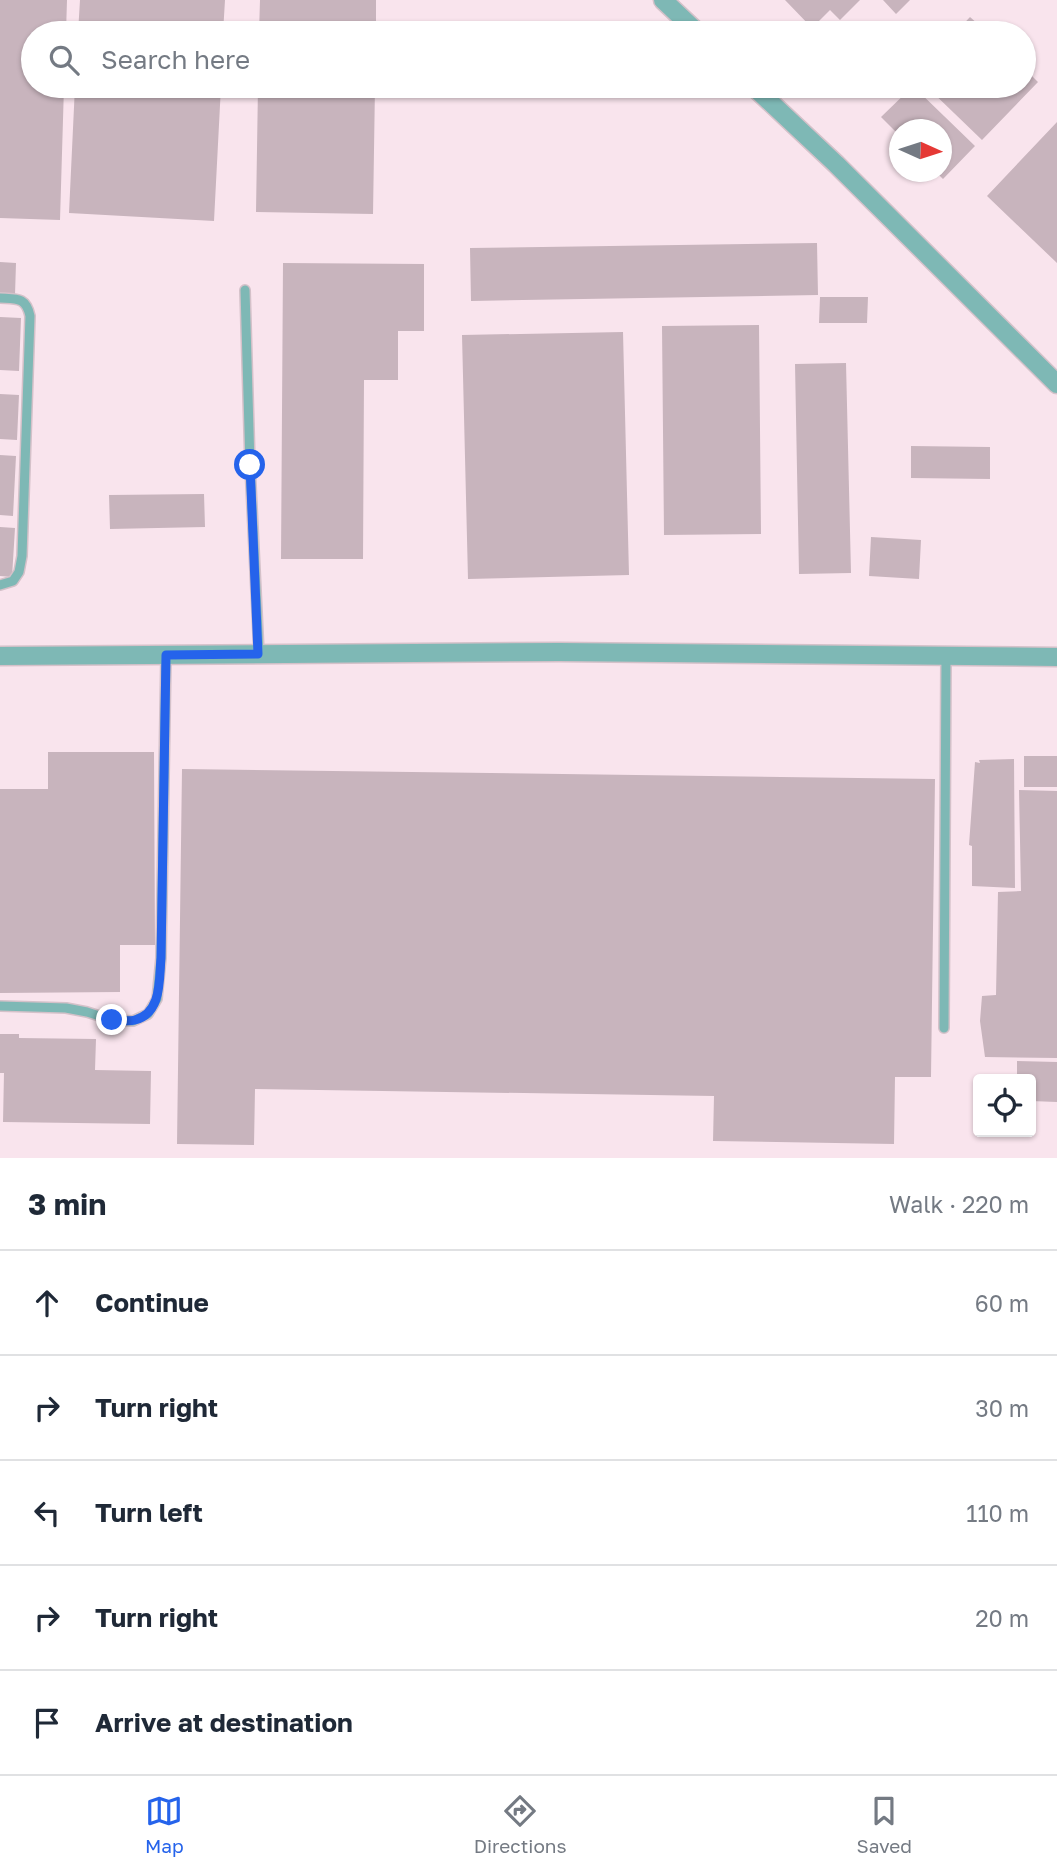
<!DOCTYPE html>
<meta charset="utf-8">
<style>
body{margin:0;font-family:"Golos Text",sans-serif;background:#f2f2f3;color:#1f2937}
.controls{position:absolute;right:21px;bottom:21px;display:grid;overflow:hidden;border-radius:7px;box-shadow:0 2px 5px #0004}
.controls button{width:63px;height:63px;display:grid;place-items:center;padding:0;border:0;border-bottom:2px solid #e0e1e3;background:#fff;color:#1f2937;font:35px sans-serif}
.compass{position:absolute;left:889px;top:119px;width:63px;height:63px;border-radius:50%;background:#fff;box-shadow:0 2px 5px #0004;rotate:93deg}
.stop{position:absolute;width:21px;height:21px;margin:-16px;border:5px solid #2563eb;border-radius:50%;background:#fff}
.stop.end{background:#2563eb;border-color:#fff;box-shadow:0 2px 7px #0008}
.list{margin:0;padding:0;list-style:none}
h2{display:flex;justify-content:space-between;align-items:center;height:91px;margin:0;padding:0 28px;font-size:30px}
h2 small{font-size:23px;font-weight:400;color:#747a83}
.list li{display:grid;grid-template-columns:46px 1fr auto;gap:21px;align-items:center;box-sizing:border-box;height:105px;padding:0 28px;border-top:2px solid #e0e1e3}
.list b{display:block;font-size:26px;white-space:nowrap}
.list em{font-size:23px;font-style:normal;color:#747a83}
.icon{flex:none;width:38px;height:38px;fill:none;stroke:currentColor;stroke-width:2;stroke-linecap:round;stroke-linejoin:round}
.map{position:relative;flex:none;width:1057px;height:1158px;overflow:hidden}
.search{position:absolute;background:#fff;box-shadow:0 2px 5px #0004;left:21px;right:21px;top:21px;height:77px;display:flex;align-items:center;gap:18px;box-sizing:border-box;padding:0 24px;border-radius:38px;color:#747a83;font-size:26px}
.sheet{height:616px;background:#fff}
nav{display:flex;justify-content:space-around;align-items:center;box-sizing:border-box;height:98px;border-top:2px solid #e0e1e3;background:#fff;font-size:19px;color:#747a83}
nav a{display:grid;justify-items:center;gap:4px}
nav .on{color:#2563eb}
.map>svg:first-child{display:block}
</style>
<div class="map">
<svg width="1057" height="1158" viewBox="0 0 1057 1158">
<rect width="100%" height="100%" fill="#f9e4ed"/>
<!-- building -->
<path fill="#c8b4bd" d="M 0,0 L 67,0 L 66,33 L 33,33 L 33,86 L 64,86 L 60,220 L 0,218 Z
M 80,0 L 225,0 L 223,33 L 78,33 Z
M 260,0 L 376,0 L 376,33 L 259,33 Z
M 785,0 L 860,0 L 840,20 L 830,10 L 812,28 Z
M 883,0 L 910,0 L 896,14 Z
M 970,17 L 988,33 L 955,33 Z
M 1024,68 L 1038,82 L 982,140 L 926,86 L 1024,86 Z
M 75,86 L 221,86 L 214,221 L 69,213 Z
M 258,86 L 375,86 L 373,214 L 256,212 Z
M 913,86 L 975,146 L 943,179 L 936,172 L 942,172 L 942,130 L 900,130 L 900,136 L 881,117 Z
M 1057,122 L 1057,263 L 987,196 Z
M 817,243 L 818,295 L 471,301 L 470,248 Z
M 0,262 L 16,263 L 15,295 L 0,295 Z
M 283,263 L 424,264 L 424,331 L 398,331 L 398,380 L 364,380 L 363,559 L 281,559 Z
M 820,297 L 868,297 L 867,323 L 819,323 Z
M 0,317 L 21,318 L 19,371 L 0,370 Z
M 759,325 L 761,534 L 664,535 L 662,326 Z
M 623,332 L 629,575 L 468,579 L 462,335 Z
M 846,363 L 851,573 L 799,574 L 795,364 Z
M 0,394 L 19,395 L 17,440 L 0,439 Z
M 911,446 L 990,447 L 990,479 L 911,478 Z
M 0,455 L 16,456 L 13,516 L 0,515 Z
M 204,494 L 205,527 L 110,529 L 109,495 Z
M 0,527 L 15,528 L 12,577 L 0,576 Z
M 871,537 L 921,540 L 919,579 L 869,576 Z
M 48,752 L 154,752 L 155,945 L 120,945 L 120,992 L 0,993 L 0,789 L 48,789 Z
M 1024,756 L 1057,756 L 1057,787 L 1024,787 Z
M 1014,759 L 1015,888 L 972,886 L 972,846 L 969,845 L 975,762 L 980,763 L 979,760 Z
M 182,769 L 935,779 L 931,1077 L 895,1077 L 894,1144 L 713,1141 L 714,1096 L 255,1089 L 254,1145 L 177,1144 Z
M 1019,790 L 1057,791 L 1057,1058 L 985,1057 L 980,1021 L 982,996 L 996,995 L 998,892 L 1021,891 Z
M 0,1034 L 19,1034 L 19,1038 L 96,1039 L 95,1070 L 151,1071 L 150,1124 L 3,1122 L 4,1073 L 0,1073 Z
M 1017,1061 L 1057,1062 L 1057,1102 L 1031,1101 L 1031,1079 L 1017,1079 Z"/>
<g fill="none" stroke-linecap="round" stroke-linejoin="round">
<defs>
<path id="service" d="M 245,290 L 250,465 L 259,654
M 0,298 C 17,299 26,297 30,316 L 22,556 L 19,572 L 13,581 L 0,585
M 0,1006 L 66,1008 L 87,1012 L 112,1020 L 133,1021 L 148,1014 L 157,999 L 161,958 L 166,655
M 944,1028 L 946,656"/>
<path id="minor" d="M 663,0 L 698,33
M 753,86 L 836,164 L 1057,384
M 0,656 L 559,652 L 1057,657"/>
</defs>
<!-- service casing -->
<use href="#service" stroke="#d4c1c9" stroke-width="12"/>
<!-- minor casing -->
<use href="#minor" stroke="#d4c1c9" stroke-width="21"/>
<!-- service -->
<use href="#service" stroke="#7eb8b5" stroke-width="9"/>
<!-- minor -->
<use href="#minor" stroke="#7eb8b5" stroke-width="18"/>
</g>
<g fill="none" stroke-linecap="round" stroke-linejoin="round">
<!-- route -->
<path stroke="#2563eb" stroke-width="9" d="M 112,1020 C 119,1020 128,1022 135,1020 C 162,1013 159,980 161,958 L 166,655 L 258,654 L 250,465"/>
</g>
</svg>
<div class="controls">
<button><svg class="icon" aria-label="locate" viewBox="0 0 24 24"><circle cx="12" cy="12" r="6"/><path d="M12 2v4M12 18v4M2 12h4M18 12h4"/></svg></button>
</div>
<svg class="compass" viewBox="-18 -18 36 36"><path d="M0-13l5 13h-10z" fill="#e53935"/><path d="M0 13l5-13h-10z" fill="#747a83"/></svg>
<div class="stop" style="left:250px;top:465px"></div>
<div class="stop end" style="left:112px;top:1020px"></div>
<div class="search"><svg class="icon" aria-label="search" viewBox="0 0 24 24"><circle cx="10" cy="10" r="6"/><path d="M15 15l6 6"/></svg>Search here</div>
</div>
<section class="sheet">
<h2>3 min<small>Walk · 220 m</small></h2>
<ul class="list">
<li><svg class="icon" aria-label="ahead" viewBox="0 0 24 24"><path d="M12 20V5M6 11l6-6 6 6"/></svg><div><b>Continue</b></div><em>60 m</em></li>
<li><svg class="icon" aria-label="right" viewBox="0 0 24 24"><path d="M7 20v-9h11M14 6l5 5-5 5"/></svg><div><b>Turn right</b></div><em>30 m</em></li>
<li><svg class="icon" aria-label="left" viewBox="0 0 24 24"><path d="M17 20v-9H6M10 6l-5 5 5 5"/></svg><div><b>Turn left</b></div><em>110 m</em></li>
<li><svg class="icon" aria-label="right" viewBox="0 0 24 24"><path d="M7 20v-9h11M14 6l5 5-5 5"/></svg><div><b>Turn right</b></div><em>20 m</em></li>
<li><svg class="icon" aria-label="arrive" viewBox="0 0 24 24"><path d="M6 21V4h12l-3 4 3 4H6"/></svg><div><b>Arrive at destination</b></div></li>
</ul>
</section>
<nav>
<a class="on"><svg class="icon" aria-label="map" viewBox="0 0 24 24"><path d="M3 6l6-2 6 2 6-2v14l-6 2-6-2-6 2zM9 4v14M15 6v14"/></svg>Map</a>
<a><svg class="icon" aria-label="directions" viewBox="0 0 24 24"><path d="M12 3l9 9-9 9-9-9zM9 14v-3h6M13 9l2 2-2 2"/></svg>Directions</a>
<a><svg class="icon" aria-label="saved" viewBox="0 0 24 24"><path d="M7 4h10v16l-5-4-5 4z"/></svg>Saved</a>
</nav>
